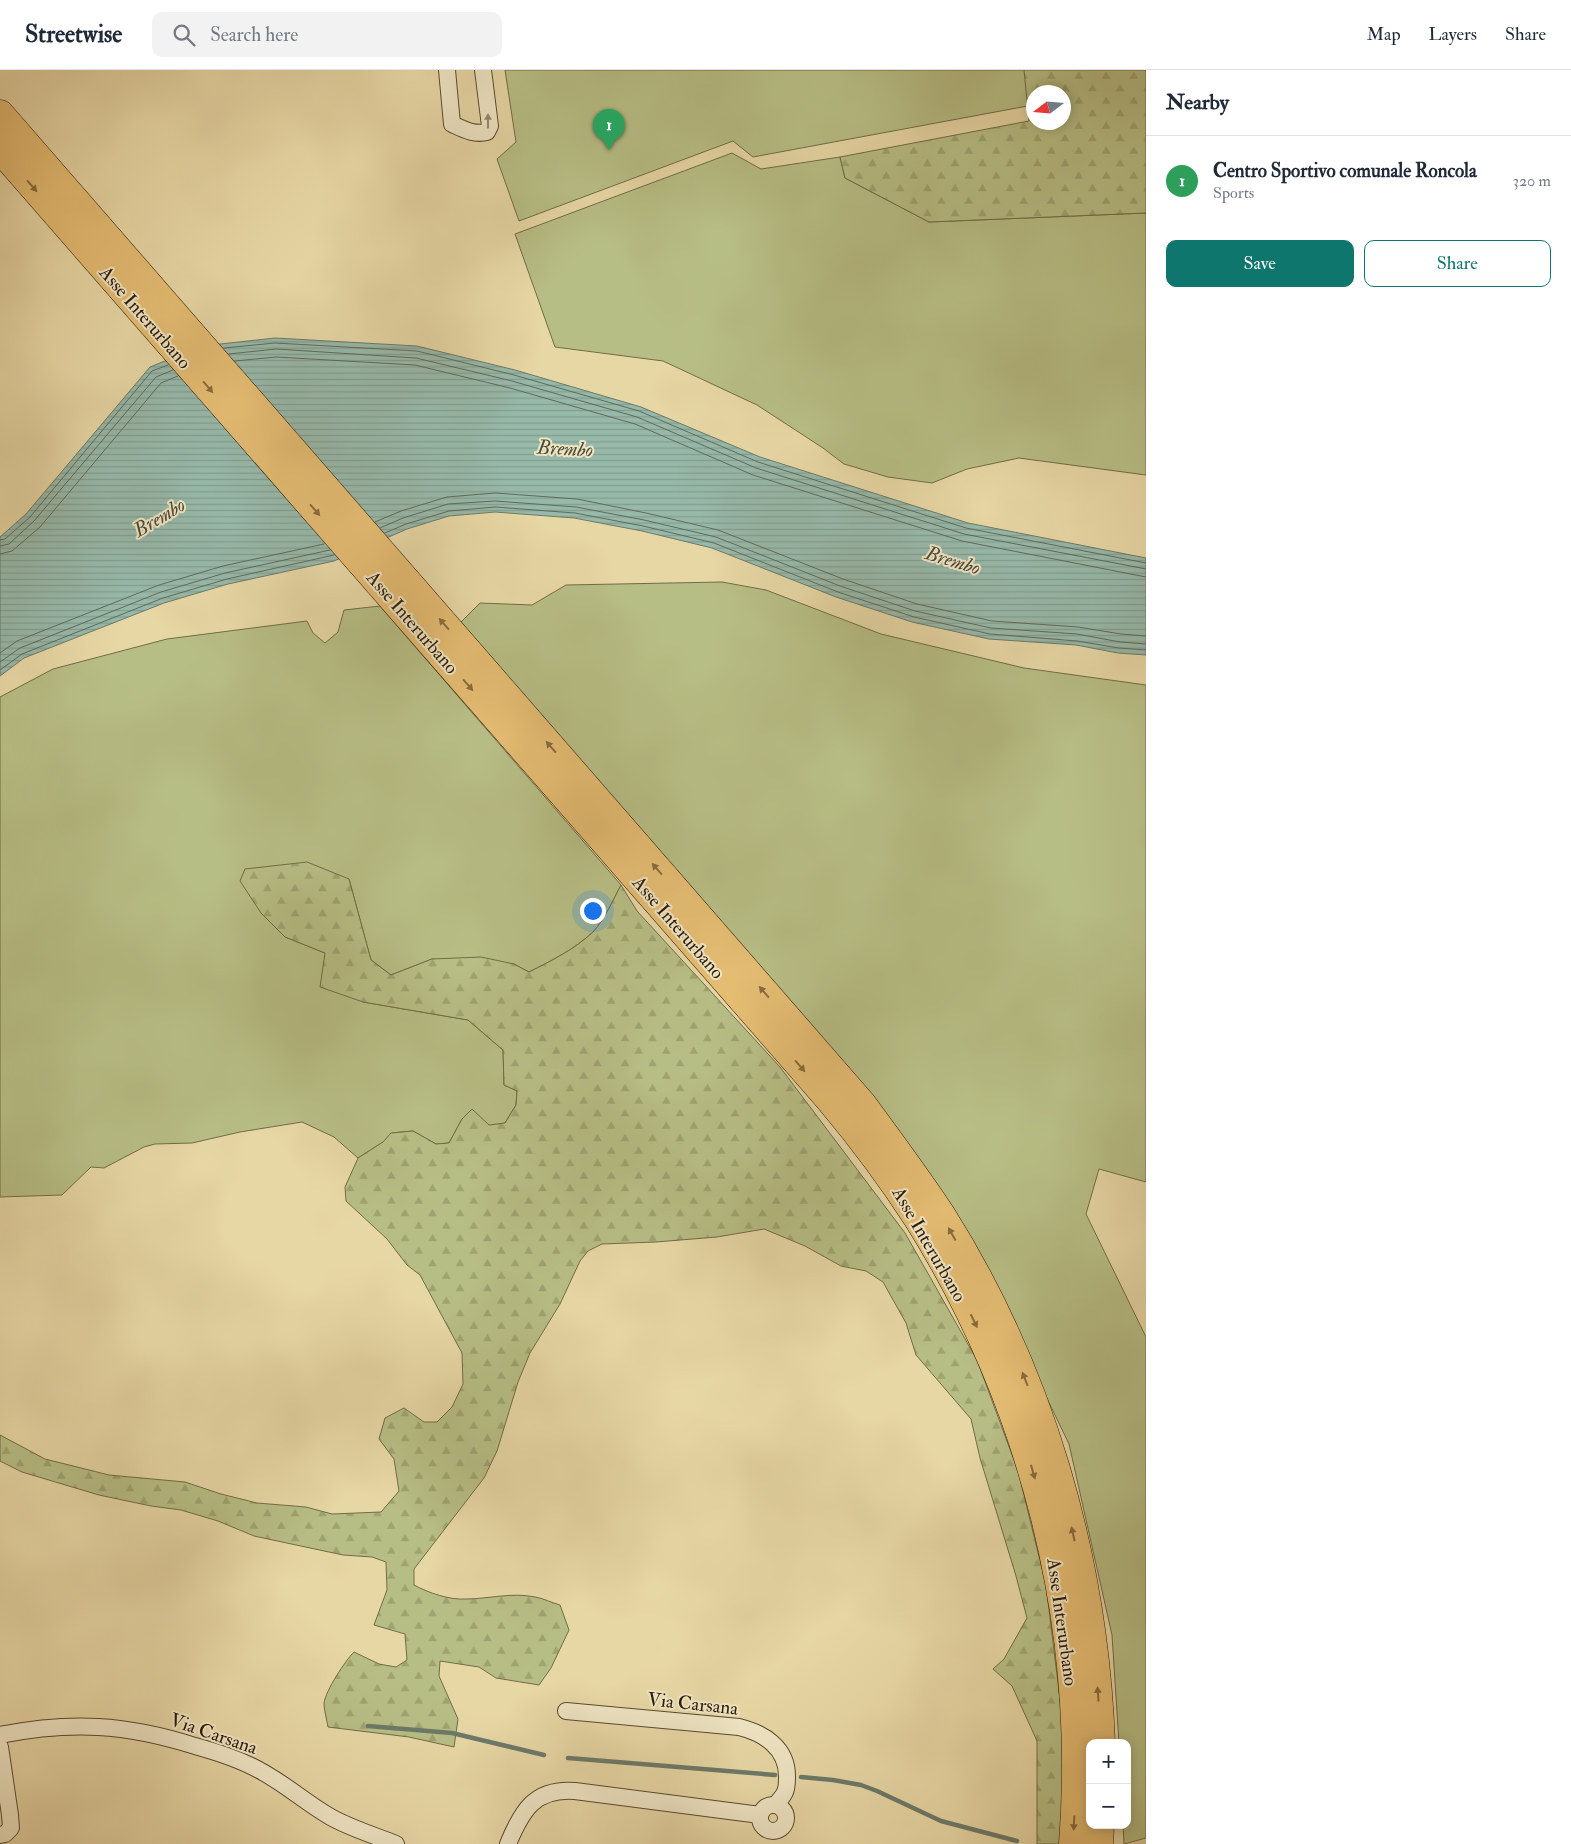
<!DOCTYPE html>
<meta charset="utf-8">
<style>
body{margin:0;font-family:"IM FELL Double Pica",serif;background:#f2f2f3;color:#1f2937}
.controls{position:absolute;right:15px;bottom:15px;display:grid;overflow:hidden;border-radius:10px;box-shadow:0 2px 12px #0003}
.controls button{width:45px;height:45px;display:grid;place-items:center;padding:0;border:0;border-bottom:1px solid #e0e1e3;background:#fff;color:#1f2937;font:25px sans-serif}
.compass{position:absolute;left:1026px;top:15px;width:45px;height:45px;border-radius:50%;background:#fff;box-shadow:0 2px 12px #0003;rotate:254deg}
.you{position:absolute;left:592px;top:840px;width:18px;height:18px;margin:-12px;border:4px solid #fff;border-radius:50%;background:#1a73e8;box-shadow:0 0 0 8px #1a73e833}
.badge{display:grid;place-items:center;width:32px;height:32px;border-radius:50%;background:#0f766e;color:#fff;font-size:16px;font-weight:700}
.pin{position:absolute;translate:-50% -41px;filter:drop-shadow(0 1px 2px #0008)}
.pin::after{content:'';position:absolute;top:26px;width:18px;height:15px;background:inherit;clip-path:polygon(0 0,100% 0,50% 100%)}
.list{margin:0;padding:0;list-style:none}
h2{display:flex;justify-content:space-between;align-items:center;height:65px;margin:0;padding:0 20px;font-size:21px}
h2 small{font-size:16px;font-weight:400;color:#747a83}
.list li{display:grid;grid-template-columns:32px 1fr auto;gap:15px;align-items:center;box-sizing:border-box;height:90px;padding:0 20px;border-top:1px solid #e0e1e3}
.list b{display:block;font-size:19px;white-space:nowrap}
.list p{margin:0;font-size:16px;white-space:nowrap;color:#747a83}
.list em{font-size:16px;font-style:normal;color:#747a83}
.actions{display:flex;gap:10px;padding:15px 20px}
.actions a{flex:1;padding:11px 0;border:1px solid #0f766e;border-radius:10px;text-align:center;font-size:18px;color:#0f766e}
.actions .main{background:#0f766e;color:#fff}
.icon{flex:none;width:28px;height:28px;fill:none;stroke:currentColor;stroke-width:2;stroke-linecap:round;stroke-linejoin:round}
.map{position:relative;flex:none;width:1146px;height:1774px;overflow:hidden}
header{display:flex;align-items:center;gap:30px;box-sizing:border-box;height:70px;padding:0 25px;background:#fff;border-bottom:1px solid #e0e1e3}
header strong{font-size:24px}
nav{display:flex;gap:28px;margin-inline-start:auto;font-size:18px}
.search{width:350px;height:45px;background:#f2f2f3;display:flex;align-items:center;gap:12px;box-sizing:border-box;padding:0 18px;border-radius:10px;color:#747a83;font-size:19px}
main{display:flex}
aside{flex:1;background:#fff}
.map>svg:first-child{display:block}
</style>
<header>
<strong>Streetwise</strong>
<div class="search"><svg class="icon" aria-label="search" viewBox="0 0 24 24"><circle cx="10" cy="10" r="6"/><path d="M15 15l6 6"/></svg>Search here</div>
<nav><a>Map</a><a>Layers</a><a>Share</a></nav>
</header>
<main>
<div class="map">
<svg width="1146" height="1774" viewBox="0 0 1146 1774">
<defs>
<pattern id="forest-firs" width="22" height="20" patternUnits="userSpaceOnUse" patternTransform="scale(1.25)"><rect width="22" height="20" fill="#b7be85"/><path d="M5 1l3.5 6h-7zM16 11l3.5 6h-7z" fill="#9ea371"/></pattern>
<pattern id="water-rules" width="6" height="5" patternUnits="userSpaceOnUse" patternTransform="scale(1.25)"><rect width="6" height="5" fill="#97b9aa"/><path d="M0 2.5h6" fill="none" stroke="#829e91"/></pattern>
</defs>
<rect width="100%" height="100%" fill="#e7d7a5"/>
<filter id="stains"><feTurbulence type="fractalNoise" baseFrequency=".004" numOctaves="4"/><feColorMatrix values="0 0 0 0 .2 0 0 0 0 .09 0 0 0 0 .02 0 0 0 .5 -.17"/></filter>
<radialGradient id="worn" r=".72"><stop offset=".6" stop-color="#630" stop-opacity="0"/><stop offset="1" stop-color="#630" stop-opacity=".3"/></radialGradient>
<!-- grass -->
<path fill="#b7be85" stroke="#726c46" d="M 505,0 L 1039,0 L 1034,22 L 1033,35 L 753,87 L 733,71 L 519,151 L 497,89 L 516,72 Z
M 732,83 L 761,99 L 840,87 L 845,108 L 929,152 L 1146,143 L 1146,405 L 1019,388 L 967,399 L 932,413 L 888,407 L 844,394 L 823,378 L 757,335 L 663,291 L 555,277 L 515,164 Z
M 722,512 L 766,520 L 881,564 L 1024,598 L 1146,615 L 1146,1112 L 1099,1099 L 1086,1144 L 1146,1267 L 1146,1768 L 1124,1774 L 1123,1755 L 1127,1755 L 1127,1673 L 1119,1673 L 1112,1565 L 1069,1374 L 972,1173 L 459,554 L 480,533 L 532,535 L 566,515 Z
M 380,536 L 621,815 C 613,830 605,849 593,862 C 575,879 551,891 529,902 L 514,894 L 432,889 L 391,905 L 371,890 L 349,809 L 285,867 L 325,883 L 363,932 L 468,950 L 503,980 L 504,1015 L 517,1021 L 516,1035 L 505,1053 L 489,1056 L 462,1049 L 449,1073 L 436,1074 L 413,1061 L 392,1063 L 383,1072 L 358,1088 L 334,1067 L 302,1052 L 240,1062 L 192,1073 L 155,1074 L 144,1077 L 104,1098 L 91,1097 L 62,1125 L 0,1127 L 0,627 L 53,599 L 167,569 L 307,551 L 313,563 L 325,573 L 338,562 L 344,540 Z"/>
<!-- forest -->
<path fill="url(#forest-firs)" stroke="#726c46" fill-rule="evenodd" d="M 1024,0 L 1146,0 L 1146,143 L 929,152 L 845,108 L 840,87 L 1029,51 ZM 1034,22 L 1064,22 L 1064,52 L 1034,52 Z
M 307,792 L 349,809 L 371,890 L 391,905 L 432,889 L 481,887 L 514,894 L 529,902 C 551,891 575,879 593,862 C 605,849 613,830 621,815 L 637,841 L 780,997 L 905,1163 L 977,1290 L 1018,1401 L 1046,1515 L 1062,1646 L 1063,1741 L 1060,1774 L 1037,1774 L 1037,1671 L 1012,1616 L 993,1599 L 1004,1589 L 1027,1548 L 1016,1506 L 980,1388 L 971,1349 L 916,1285 L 906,1253 L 883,1212 L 866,1201 L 841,1196 L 805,1176 L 764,1159 L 717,1167 L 656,1172 L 602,1174 L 588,1181 L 580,1191 L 560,1234 L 530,1283 L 518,1312 L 497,1381 L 484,1408 L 414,1499 L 414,1515 C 429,1523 449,1530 466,1529 C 488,1529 512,1522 535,1527 C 543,1528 552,1533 560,1535 L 569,1560 L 551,1598 L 539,1615 L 496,1608 L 479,1597 L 440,1591 L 439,1606 L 458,1649 L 454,1677 L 409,1667 L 328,1657 C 327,1650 324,1641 324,1633 C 326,1620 345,1591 354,1582 L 379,1594 L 396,1597 L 407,1590 L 405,1564 L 374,1555 L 387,1520 L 386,1492 L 372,1487 L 343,1485 L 254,1466 L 218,1451 L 181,1440 L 151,1436 L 99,1425 L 22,1402 L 0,1391 L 0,1365 L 45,1389 L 109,1405 L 185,1412 L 221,1424 L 257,1433 L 306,1437 L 332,1444 L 381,1442 L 399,1421 L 394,1389 L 379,1369 L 385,1348 L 404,1338 L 424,1352 L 437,1352 L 452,1337 L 463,1314 L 462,1283 L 420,1205 L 407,1195 L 387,1169 L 346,1131 L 345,1117 L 358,1088 L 383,1072 L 391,1063 L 413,1061 L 436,1074 L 449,1073 L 462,1049 L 472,1039 L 489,1055 L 505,1053 L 516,1035 L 517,1021 L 504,1015 L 503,980 L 468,950 L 363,932 L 320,917 L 325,883 L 285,867 L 261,843 L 240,811 L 245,799 Z"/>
<!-- water -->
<path fill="url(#water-rules)" stroke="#6c7a69" d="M 275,268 L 417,276 L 515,300 L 641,337 L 760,387 L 968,453 L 1146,488 L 1146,585 L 1118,583 L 1076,575 L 989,569 L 912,552 L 836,527 L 712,478 L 642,461 L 574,448 L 495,442 L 449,446 L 407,459 L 334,491 L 228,514 L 164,533 L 24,588 L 0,606 L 0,467 L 26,444 L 150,297 L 202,276 Z"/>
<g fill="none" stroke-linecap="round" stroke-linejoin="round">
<!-- shore -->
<path stroke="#626a59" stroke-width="1" d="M 224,278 L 275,273 L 417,281 L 514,305 L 639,341 L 758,392 L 966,458 L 1146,493
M 229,284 L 276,279 L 416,288 L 512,311 L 637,347 L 756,398 L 964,464 L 1146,499
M 235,291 L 276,287 L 415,295 L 510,318 L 635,354 L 753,405 L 962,471 L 1146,507
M 375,452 L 401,441 L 447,427 L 495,423 L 577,429 L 646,443 L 718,460 L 843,509 L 917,534 L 992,551 L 1078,557 L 1121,564 L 1146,566
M 380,458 L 403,448 L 448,434 L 495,431 L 576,437 L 644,450 L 716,467 L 840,516 L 915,541 L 991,558 L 1077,564 L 1120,572 L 1146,574
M 385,463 L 406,454 L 449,441 L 495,437 L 575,443 L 643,456 L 714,473 L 838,522 L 914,547 L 990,564 L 1077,571 L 1119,578 L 1146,580
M 0,470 L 5,469 L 30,447 L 152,301 L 168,295
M 0,476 L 9,474 L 34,451 L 156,307 L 173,300
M 0,484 L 12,481 L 40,457 L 161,313 L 178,306
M 0,583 L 17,571 L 159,515 L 223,496 L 324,474
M 0,592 L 20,578 L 161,522 L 225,503 L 330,480
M 0,600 L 22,584 L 163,528 L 227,509 L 334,485"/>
<!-- stream -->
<path stroke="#6c7a69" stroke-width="4.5" d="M 368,1656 L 452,1663 L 544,1685
M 568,1688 L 775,1705
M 801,1707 L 833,1710 L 861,1715 L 877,1721 L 941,1751 L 1017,1771"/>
<defs>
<path id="minor" d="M 447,0 L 452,54 C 465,60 474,65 487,62 L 490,56 L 483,0
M 566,1641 L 739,1657 C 764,1663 787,1678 787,1706 C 787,1712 787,1718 785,1722 C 783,1727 778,1731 776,1735
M 0,1665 C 71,1651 126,1654 195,1676 C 217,1682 239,1689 259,1700 C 284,1713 305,1732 329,1746 C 347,1757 376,1766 396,1774
M 0,1677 L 10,1745 L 11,1758 L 5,1764 L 0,1765
M760 1748a13 13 0 1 1 26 0a13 13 0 1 1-26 0Z
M 508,1774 C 522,1740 535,1718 575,1721 L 760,1745"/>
<path id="trunk" d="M 0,44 L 863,1035 C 890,1072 917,1108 942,1146 C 1041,1303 1094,1488 1101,1673
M 0,79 L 829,1029 C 861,1067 891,1107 918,1149 C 1034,1334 1090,1556 1073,1774
M 1099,1774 L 1100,1755"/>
</defs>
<!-- minor casing -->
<use href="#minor" stroke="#5b4a2f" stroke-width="18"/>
<!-- trunk casing -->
<use href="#trunk" stroke="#2c1b08" stroke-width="29"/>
<!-- minor -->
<use href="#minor" stroke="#efe5c4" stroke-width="16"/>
<!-- trunk -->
<use href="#trunk" stroke="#e4bc72" stroke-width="28"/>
</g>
<!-- one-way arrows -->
<defs><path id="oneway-solid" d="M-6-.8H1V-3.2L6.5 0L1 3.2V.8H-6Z" transform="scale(1.25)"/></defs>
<use fill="#978a6f" href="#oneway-solid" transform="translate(488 51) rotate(-90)"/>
<g fill="#886c3d">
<use href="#oneway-solid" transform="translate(32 116) rotate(49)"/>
<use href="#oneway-solid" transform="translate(208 317) rotate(49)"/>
<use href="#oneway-solid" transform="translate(315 440) rotate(49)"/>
<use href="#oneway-solid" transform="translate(444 554) rotate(-131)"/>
<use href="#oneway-solid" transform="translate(468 615) rotate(49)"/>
<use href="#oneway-solid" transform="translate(551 677) rotate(-131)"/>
<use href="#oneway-solid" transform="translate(657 799) rotate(-131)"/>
<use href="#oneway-solid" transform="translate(764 922) rotate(-131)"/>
<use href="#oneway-solid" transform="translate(800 996) rotate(49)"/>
<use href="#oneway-solid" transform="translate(952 1164) rotate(-119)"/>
<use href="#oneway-solid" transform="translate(974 1251) rotate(64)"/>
<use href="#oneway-solid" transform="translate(1025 1309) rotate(-111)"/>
<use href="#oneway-solid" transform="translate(1033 1402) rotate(74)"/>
<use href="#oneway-solid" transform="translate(1073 1464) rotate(-103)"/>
<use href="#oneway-solid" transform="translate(1098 1624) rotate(-94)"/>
<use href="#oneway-solid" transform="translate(1074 1753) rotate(93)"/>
</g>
<g text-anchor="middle" stroke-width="4" stroke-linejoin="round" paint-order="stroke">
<!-- street labels -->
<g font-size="19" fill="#2c1b08" stroke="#efe5c4">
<text transform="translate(146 247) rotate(49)" y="7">Asse Interurbano</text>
<text transform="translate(413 552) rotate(49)" y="7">Asse Interurbano</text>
<text transform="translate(679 857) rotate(49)" y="7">Asse Interurbano</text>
<text transform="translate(930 1174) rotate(60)" y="7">Asse Interurbano</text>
<text transform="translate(1063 1552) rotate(82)" y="7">Asse Interurbano</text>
<text transform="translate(693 1633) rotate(6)" y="7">Via Carsana</text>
<text transform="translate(214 1663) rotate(19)" y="7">Via Carsana</text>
</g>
<!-- water labels -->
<g font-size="20" font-style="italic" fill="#4c4a39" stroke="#efe5c4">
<text transform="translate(565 378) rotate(3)" y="7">Brembo</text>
<text transform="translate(159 447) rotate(-31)" y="7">Brembo</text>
<text transform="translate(953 490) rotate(17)" y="7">Brembo</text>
</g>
</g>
<rect width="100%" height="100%" filter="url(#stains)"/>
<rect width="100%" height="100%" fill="url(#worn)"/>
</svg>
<div class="controls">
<button>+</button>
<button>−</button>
</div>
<svg class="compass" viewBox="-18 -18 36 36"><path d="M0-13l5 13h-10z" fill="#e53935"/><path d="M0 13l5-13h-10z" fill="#747a83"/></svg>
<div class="you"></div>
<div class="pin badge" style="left:609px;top:80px;background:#2e9e5b">1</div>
</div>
<aside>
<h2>Nearby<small></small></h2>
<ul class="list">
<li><span class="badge" style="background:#2e9e5b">1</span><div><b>Centro Sportivo comunale Roncola</b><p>Sports</p></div><em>320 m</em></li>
</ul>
<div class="actions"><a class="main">Save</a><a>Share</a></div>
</aside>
</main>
